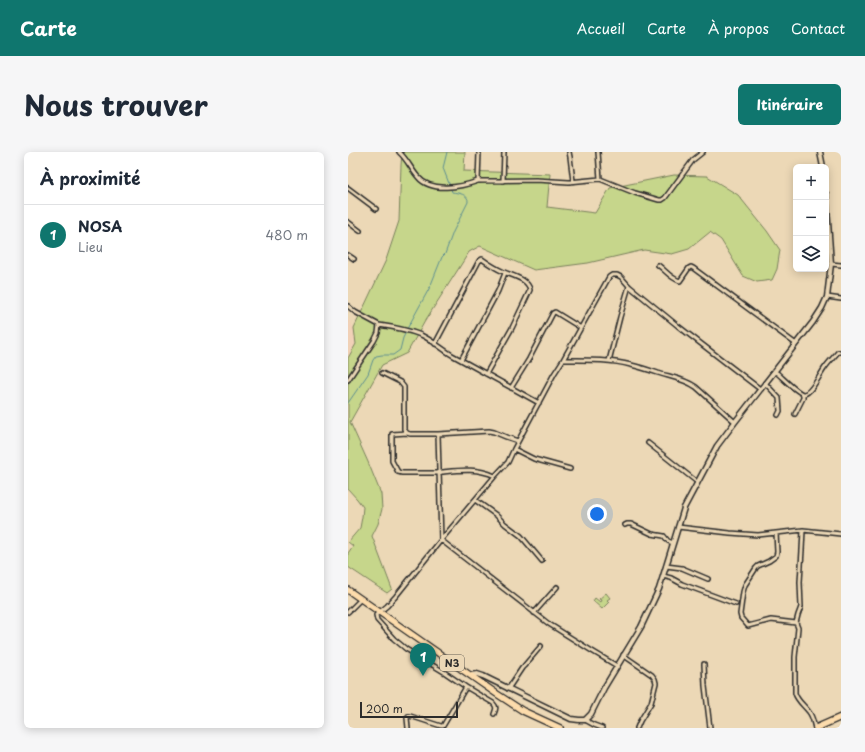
<!DOCTYPE html>
<html lang="fr">
<meta charset="utf-8">
<style>
body{margin:0;font-family:"Playpen Sans",sans-serif;background:#f6f6f7;color:#1f2937}
.controls{position:absolute;right:12px;top:12px;display:grid;overflow:hidden;border-radius:6px;box-shadow:0 2px 10px #0003}
.controls button{width:36px;height:36px;display:grid;place-items:center;padding:0;border:0;border-bottom:1px solid #e0e1e3;background:#fff;color:#1f2937;font:20px sans-serif}
.scale{position:absolute;left:12px;bottom:10px;width:98px;box-sizing:border-box;padding-left:4px;border:2px solid #2b2b2b;border-top:0;font-size:11px;line-height:14px;white-space:nowrap;color:#2b2b2b;-webkit-text-stroke:3px #ecd8b6;paint-order:stroke}
.you{position:absolute;left:249px;top:362px;width:14px;height:14px;margin:-10px;border:3px solid #fff;border-radius:50%;background:#1a73e8;box-shadow:0 0 0 6px #1a73e833}
.badge{display:grid;place-items:center;width:26px;height:26px;border-radius:50%;background:#0f766e;color:#fff;font-size:13px;font-weight:700}
.pin{position:absolute;translate:-50% -33px;filter:drop-shadow(0 1px 2px #0008)}
.pin::after{content:'';position:absolute;top:21px;width:14px;height:12px;background:inherit;clip-path:polygon(0 0,100% 0,50% 100%)}
.list{margin:0;padding:0;list-style:none}
h2{display:flex;justify-content:space-between;align-items:center;height:52px;margin:0;padding:0 16px;font-size:17px}
h2 small{font-size:13px;font-weight:400;color:#747a83}
.list li{display:grid;grid-template-columns:26px 1fr auto;gap:12px;align-items:center;box-sizing:border-box;height:60px;padding:0 16px;border-top:1px solid #e0e1e3}
.list b{display:block;font-size:15px;white-space:nowrap}
.list p{margin:0;font-size:13px;white-space:nowrap;color:#747a83}
.list em{font-size:13px;font-style:normal;color:#747a83}
.icon{flex:none;width:22px;height:22px;fill:none;stroke:currentColor;stroke-width:2;stroke-linecap:round;stroke-linejoin:round}
.map{position:relative;flex:none;width:493px;height:576px;overflow:hidden;border-radius:6px}
header{display:flex;align-items:center;gap:24px;box-sizing:border-box;height:56px;padding:0 20px;background:#0f766e;color:#fff}
header strong{font-size:19px}
nav{display:flex;gap:22px;margin-inline-start:auto;font-size:14px}
.intro{display:flex;align-items:center;justify-content:space-between;box-sizing:border-box;height:96px;padding:0 24px}
h1{margin:0;font-size:28px}
.button{padding:10px 18px;border-radius:6px;background:#0f766e;color:#fff;font-size:14px;font-weight:700}
main{display:flex;gap:24px;padding:0 24px}
aside{flex:1;background:#fff;border-radius:6px;box-shadow:0 2px 10px #0003}
.map>svg:first-child{display:block}
</style>
<header>
<strong>Carte</strong>
<nav><a>Accueil</a><a>Carte</a><a>À propos</a><a>Contact</a></nav>
</header>
<div class="intro"><h1>Nous trouver</h1><a class="button">Itinéraire</a></div>
<main>
<aside>
<h2>À proximité<small></small></h2>
<ul class="list">
<li><span class="badge">1</span><div><b>NOSA</b><p>Lieu</p></div><em>480 m</em></li>
</ul>
</aside>
<div class="map">
<svg width="493" height="576" viewBox="0 0 493 576">
<rect width="100%" height="100%" fill="#ecd8b6"/>
<filter id="ink" filterUnits="userSpaceOnUse"><feTurbulence type="fractalNoise" baseFrequency=".025" numOctaves="2"/><feDisplacementMap in="SourceGraphic" scale="8" xChannelSelector="R" yChannelSelector="G"/><feConvolveMatrix kernelMatrix="1 2 1 2 8 2 1 2 1" color-interpolation-filters="sRGB"/></filter>
<g filter="url(#ink)">
<!-- built -->
<path fill="#f1d1b7" d="M 0,166 L 6,176 L 8,192 L 0,206 Z"/>
<!-- green -->
<path fill="#c6d68b" stroke="#78805b" d="M 54,0 L 117,0 L 116,19 L 202,22 L 199,55 L 247,61 L 262,36 L 326,23 L 359,24 L 390,43 L 419,79 L 432,98 L 429,117 L 424,128 L 409,130 L 395,124 L 373,88 L 362,80 L 341,97 L 324,102 L 296,98 L 240,111 L 186,118 L 132,94 L 121,100 L 111,116 L 77,169 L 59,201 L 34,213 L 2,270 L 20,310 L 33,342 L 34,357 L 30,372 L 24,384 L 44,437 L 39,441 L 0,415 L 0,401 L 5,394 L 0,390 L 12,376 L 14,365 L 15,355 L 9,347 L 0,337 L 0,206 L 8,192 L 6,176 L 38,108 L 51,69 L 53,13 Z
M 258,441 L 262,446 L 259,448 L 261,450 L 254,457 L 245,449 L 247,446 L 252,450 L 253,448 L 251,447 Z"/>
<g fill="none" stroke-linecap="round" stroke-linejoin="round">
<!-- stream -->
<path stroke="#5d8e91" stroke-width="1" d="M 99,0 L 95,16 L 102,34
M 59,177 L 82,135 L 94,105 L 97,102 L 105,80 L 120,50 C 121,42 110,41 104,40 L 103,37
M 0,251 L 20,222 L 25,208 L 28,204 L 34,203 L 45,203 L 52,198 L 55,186 L 58,180
M 492,572 L 493,572"/>
<defs>
<path id="minor" d="M 51,0 C 59,7 63,17 70,25 C 83,41 113,35 130,29 L 188,28 L 221,30 L 252,27 L 287,41 L 311,48 L 314,48 L 317,46 L 345,8 L 355,0
M 221,0 L 222,5 L 225,29
M 250,0 L 252,27
M 130,29 L 131,0
M 155,29 L 156,0
M 0,36 L 28,57
M 0,70 L 12,79
M 0,103 L 6,107
M 483,112 L 493,113
M 310,113 C 317,118 323,127 332,129 L 341,116 L 343,115 L 345,116 L 448,192
M 479,145 L 493,147
M 0,154 L 7,160 L 31,173 L 30,181 L 26,189 L 0,228
M 31,173 C 45,175 60,178 73,183 C 84,188 94,197 104,203 C 133,219 162,235 191,251
M 87,192 L 131,109 L 134,107 C 141,112 149,117 156,120 C 165,124 180,127 182,138 L 164,176 L 138,222
M 113,208 L 150,139 L 157,121
M 215,208 C 238,208 261,207 283,213 C 292,215 301,218 310,221 C 323,225 337,227 348,235 L 387,270
M 261,209 L 272,165 L 281,134
M 426,220 L 429,221 C 434,225 450,242 456,242 C 463,241 472,223 476,217 C 480,211 485,206 490,200 L 493,200
M 34,221 L 52,230 L 56,235 L 56,277 L 59,281 L 62,282 L 90,282 L 141,279 L 146,280 L 158,285 L 170,289
M 417,231 L 431,246 L 432,259 L 430,263
M 163,236 L 181,207 L 205,161 L 207,160 L 233,176
M 447,262 L 455,246 L 455,242
M 59,281 L 44,282 L 44,309 L 50,320 L 54,321 L 91,321 L 94,320 C 114,318 129,316 147,324
M 90,282 L 93,388 L 201,472 L 244,499 L 269,514
M 300,291 L 349,330
M 166,297 L 186,307 L 222,317
M 127,348 L 148,363 L 157,372 L 173,384 L 194,409
M 277,373 L 279,372 L 283,372 L 304,382 L 316,384 L 320,389 L 325,391
M 330,375 L 382,381 L 410,383 L 455,378 L 493,382
M 455,378 L 454,398 L 452,430 L 453,455 L 450,463 L 448,471 L 450,476 L 447,505 L 447,541 C 449,549 456,553 461,560 C 465,565 465,570 467,576
M 428,381 L 429,400 L 428,404 L 421,409 L 410,414 L 408,416 L 397,433 L 395,440 L 392,462 L 393,466 L 400,474 L 423,468 L 448,471
M 318,414 L 334,416 L 360,427
M 315,424 L 323,426 L 334,432 L 388,452
M 0,460 L 13,447
M 186,461 L 209,435
M 275,503 L 304,523 L 307,527 L 308,531 L 303,551 L 292,569 L 289,576
M 356,512 L 357,534 L 362,576
M 160,537 L 174,516 L 176,514 L 193,494
M 146,562 C 148,557 149,555 145,551 L 118,535 L 96,520 L 58,497 L 46,487 L 29,468 L 28,463 L 39,454 L 48,444 L 93,388 L 147,324 L 160,310 L 166,297 L 206,222 L 215,208 L 261,125 L 264,123 L 269,123 L 273,125 L 281,134 L 330,174 L 395,224 L 412,237
M 237,568 L 246,573 L 254,576
M 60,576 L 59,566 L 60,564 L 62,564 L 93,574 L 95,574 L 118,535"/>
<path id="tertiary" d="M 472,0 L 475,15
M 122,523 L 129,522 L 135,524 L 223,567 L 231,568 L 237,568 L 243,562 L 256,536 L 293,475 L 311,437 L 336,356 L 369,294 L 387,270 L 465,170 L 474,156 L 479,145 L 483,112 L 478,42"/>
<path id="trunk" d="M 0,438 L 149,542 L 175,559 L 212,576
M 468,576 L 493,565"/>
</defs>
<!-- minor casing -->
<use href="#minor" stroke="#2b2b2b" stroke-width="6"/>
<!-- tertiary casing -->
<use href="#tertiary" stroke="#2b2b2b" stroke-width="7"/>
<!-- trunk casing -->
<use href="#trunk" stroke="#2b2b2b" stroke-width="8"/>
<!-- minor -->
<use href="#minor" stroke="#ecd8b6" stroke-width="3"/>
<!-- tertiary -->
<use href="#tertiary" stroke="#ecd8b6" stroke-width="4"/>
<!-- trunk -->
<use href="#trunk" stroke="#fddcac" stroke-width="5.5"/>
</g>
</g>
<g text-anchor="middle" stroke-width="4" stroke-linejoin="round" paint-order="stroke">
<!-- shield labels -->
<rect fill="#ecd8b6" stroke="#655f55" stroke-width="1" x="92" y="503" width="24" height="16" rx="3"/>
<g font-size="10" font-weight="bold" fill="#2b2b2b">
<text x="104" y="515">N3</text>
</g>
</g>
</svg>
<div class="controls">
<button>+</button>
<button>−</button>
<button><svg class="icon" aria-label="layers" viewBox="0 0 24 24"><path d="M12 4l9 5-9 5-9-5zM3 14l9 5 9-5"/></svg></button>
</div>
<div class="scale">200 m</div>
<div class="you"></div>
<div class="pin badge" style="left:75px;top:524px">1</div>
</div>
</main>
